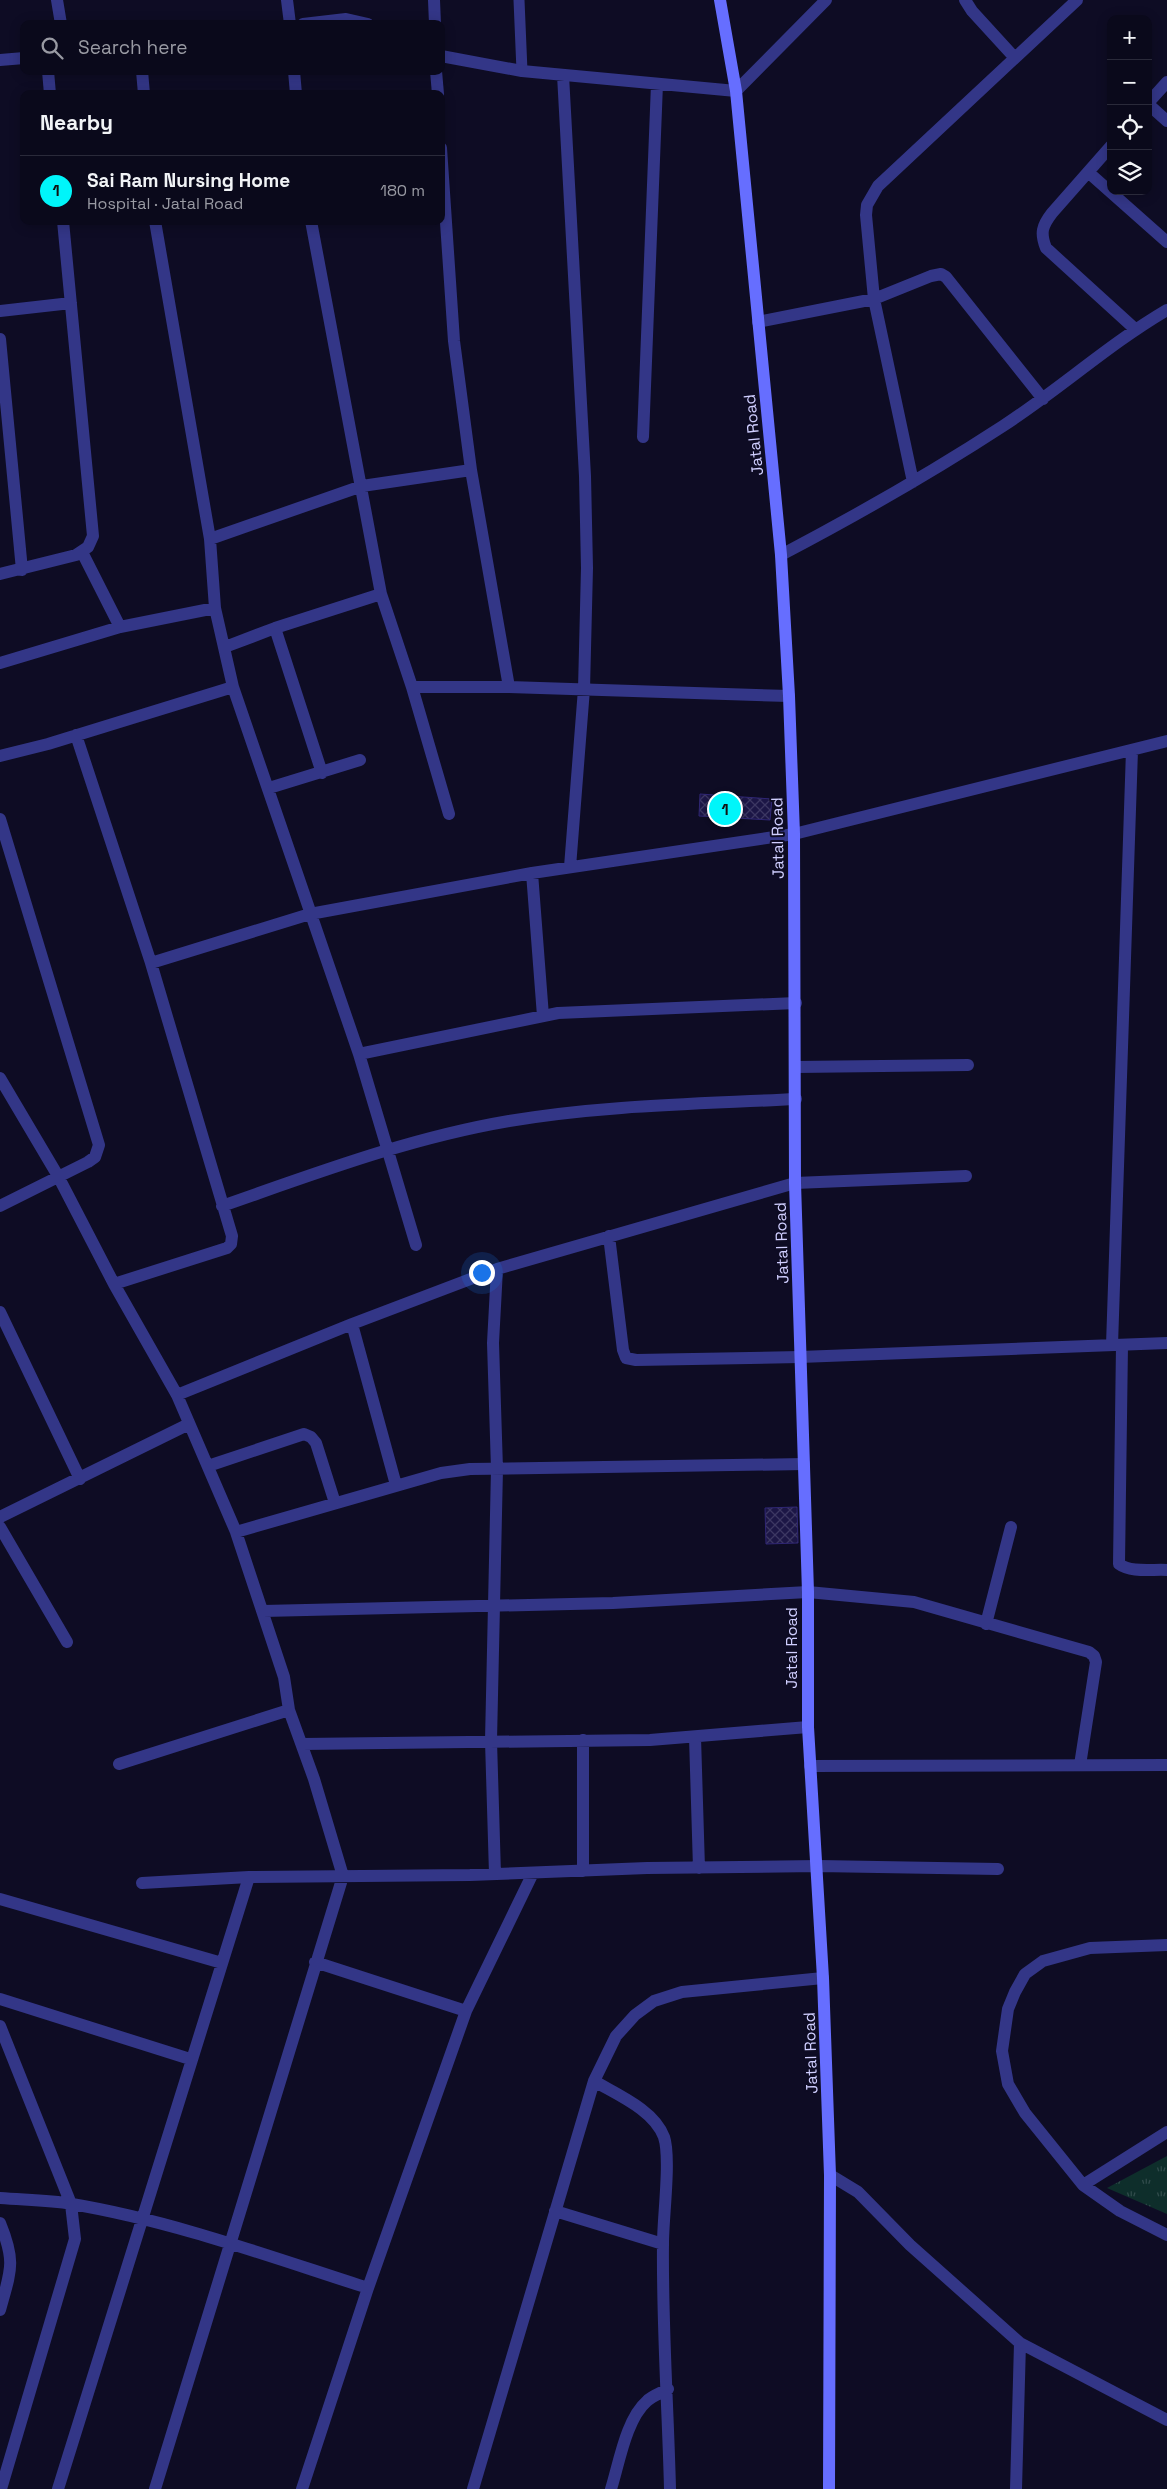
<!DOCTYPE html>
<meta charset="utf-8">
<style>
body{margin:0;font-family:"Space Grotesk",sans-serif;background:#181728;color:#f1f3f6}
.controls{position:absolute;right:15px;top:15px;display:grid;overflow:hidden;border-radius:10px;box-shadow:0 2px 12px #0003}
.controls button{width:45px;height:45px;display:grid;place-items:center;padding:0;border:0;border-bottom:1px solid #2a2a3a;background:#0a091b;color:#f1f3f6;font:25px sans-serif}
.you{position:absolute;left:481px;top:1272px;width:18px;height:18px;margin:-12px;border:4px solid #fff;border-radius:50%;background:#1a73e8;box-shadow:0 0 0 8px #1a73e833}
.badge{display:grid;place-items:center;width:32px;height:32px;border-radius:50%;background:#00f5fa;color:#111;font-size:16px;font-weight:700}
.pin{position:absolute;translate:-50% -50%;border:2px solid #fff;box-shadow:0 1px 5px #0006}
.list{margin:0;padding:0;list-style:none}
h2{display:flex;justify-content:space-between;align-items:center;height:65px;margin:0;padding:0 20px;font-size:21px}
h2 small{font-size:16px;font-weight:400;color:#999aa3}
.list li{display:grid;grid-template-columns:32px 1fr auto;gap:15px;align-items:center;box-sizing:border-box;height:70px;padding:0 20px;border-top:1px solid #2a2a3a}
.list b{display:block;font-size:19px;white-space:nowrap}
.list p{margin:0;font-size:16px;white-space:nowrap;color:#999aa3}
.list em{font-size:16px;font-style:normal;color:#999aa3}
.icon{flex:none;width:28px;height:28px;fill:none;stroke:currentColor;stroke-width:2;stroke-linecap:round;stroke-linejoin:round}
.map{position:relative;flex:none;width:1167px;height:2489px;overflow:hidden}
.search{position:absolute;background:#0a091b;box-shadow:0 2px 12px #0003;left:20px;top:20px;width:425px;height:55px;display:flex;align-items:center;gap:12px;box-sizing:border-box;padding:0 18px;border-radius:10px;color:#999aa3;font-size:19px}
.panel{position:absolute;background:#0a091b;box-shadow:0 2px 12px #0003;left:20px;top:90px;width:425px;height:135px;border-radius:10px}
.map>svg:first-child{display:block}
</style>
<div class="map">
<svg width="1167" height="2489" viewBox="0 0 1167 2489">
<defs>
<pattern id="park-tufts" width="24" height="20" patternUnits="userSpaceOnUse" patternTransform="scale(1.25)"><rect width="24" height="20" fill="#0e2e2b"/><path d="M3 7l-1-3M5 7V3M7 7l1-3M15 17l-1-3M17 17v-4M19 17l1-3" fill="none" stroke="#304b4b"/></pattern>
<pattern id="building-cross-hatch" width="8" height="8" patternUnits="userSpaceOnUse" patternTransform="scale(1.25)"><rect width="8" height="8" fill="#1c1646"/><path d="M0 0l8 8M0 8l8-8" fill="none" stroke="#3c3762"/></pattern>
</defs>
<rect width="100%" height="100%" fill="#0e0c24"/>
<!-- park -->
<path fill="url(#park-tufts)" d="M 1167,2156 L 1167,2214 L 1107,2188 Z"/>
<!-- building -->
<path fill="url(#building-cross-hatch)" stroke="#2f2674" d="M 700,794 L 772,799 L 770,820 L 699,816 Z
M 797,1507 L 798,1543 L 766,1544 L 765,1508 Z"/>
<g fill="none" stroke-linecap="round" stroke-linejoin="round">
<!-- lane -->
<path stroke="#333687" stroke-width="11" d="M 519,0 L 522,71"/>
<!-- street -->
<path stroke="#333687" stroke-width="12" d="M 57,0 L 61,24
M 287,0 L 290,24
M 434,0 L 435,24
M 965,0 L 972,11 L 1015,58
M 303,24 L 346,19 L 368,24
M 441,56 L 522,71 L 736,91 L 826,0
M 0,60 L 24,58
M 48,71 L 50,94
M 142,71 L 144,94
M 294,71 L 296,94
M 436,71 L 438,94
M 563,75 L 585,476 L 587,568 L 584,689 L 570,867
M 1148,103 L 1167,82
M 1148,104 L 1167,121
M 1111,146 L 1052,213 C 1042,226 1040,233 1046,248 L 1135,329
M 441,148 L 454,341 L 471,470 L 509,687
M 1088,172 L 1167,242
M 155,221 L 210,539 L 215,608 L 233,687 L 359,1054 L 416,1245
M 311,221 L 381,594 L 412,687 L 449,814
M 0,311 L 71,303
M 758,322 L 874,299 L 931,276 L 941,274 L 946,277 L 1043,399
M 0,339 L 22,570
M 643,437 L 657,84
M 913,482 L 874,299 L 866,215 L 867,205 L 878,186 L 1077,0
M 210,539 L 362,486 L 471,470
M 82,552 L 120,627
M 781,555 C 857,515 931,473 1003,426 C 1060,389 1109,344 1167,310
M 0,574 L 76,555 L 88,547 L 93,536 L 63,221
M 275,628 L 322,773
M 225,647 L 275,628 L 381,594
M 0,663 L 120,627 L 215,608
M 412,687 L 509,687 L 789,696
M 76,735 L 151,963 L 232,1236 L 231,1244 L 227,1248 L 114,1284
M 0,756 L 48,744 L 233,687
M 269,788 L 360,760
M 0,819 L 99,1145 L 95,1157 L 88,1162 L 0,1206
M 532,873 L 543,1016
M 151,963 L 310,914 L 532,873 L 794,834 L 1167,741
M 359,1054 L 558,1013 L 796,1003
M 796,1067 L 968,1065
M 0,1078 L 58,1176 L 114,1284 L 177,1395 L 236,1532 L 284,1677 L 289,1710 L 314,1779 L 343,1876 L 155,2489
M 222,1206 C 317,1173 409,1138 509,1121 C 603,1105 700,1104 796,1099
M 609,1236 L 623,1350 L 626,1358 L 636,1360 L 800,1357 L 1167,1343
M 0,1312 L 80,1479
M 352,1324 L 396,1485
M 1112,1345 L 1132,750
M 1122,1345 L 1119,1564 C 1131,1573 1153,1569 1167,1570
M 177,1395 L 352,1324 L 497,1269 L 795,1183 L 966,1176
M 208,1466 L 304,1434 L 311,1437 L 316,1443 L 335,1503
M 0,1517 L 189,1424
M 0,1527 L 67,1642
M 236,1532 L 441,1473 L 470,1469 L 804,1464
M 263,1611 L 613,1603 L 808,1592 L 914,1602 L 1089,1652 L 1094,1656 L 1096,1662 L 1080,1765
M 986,1624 L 1011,1527
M 695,1737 L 699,1868
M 302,1744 L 650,1740 L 808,1727
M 119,1764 L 289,1710
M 810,1766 L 1167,1765
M 583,1871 L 583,1740
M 495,1874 L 491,1741 L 497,1469 L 493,1343 L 497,1269
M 142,1883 L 249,1877 L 470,1875 L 647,1868 L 818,1866 L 998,1869
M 0,1899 L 222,1963
M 1167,1945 L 1090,1948 L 1043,1961 L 1025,1974 L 1015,1992 L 1008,2009 L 1002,2051 L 1008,2084 L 1025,2113 L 1083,2185 L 1120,2211 L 1167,2235
M 315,1962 L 466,2011
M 0,1999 L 190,2059
M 0,2026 L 71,2204 L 75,2239 L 1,2489
M 594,2081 C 618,2095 654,2110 664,2137 C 671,2158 663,2217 663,2243 C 662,2325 668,2407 670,2489
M 830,2175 L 858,2192 L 910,2245 L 1020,2343 L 1016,2489
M 1083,2185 L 1167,2132
M 0,2198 C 24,2200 48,2200 72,2204 C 173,2221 271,2257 368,2288
M 555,2211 L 663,2244
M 0,2223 C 16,2262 11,2270 0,2310
M 1020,2343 L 1167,2420
M 58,2489 L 249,1877
M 302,2489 L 368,2288 L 466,2011 L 533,1873
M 473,2489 L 594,2081 L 616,2036 L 635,2015 L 654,2001 L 682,1992 L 823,1978
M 611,2489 C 619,2464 626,2419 647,2401 C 652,2396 661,2393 668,2389"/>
<!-- secondary -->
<path stroke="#666eff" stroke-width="12" d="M 720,0 L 736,91 L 781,555 L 789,696 L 794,834 L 795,1183 L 808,1592 L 808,1727 L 823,1978 L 830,2175 L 829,2489"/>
</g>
<g text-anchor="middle" stroke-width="4" stroke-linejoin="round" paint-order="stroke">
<!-- street labels -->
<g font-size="16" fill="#d0cfff" stroke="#0e0c24">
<text transform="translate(753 435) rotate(-96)" y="6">Jatal Road</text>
<text transform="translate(777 838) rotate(-91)" y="6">Jatal Road</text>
<text transform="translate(781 1243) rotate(-92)" y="6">Jatal Road</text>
<text transform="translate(791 1648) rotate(-90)" y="6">Jatal Road</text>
<text transform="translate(810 2053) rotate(-92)" y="6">Jatal Road</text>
</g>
</g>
</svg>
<div class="controls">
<button>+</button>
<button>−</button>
<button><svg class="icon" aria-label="locate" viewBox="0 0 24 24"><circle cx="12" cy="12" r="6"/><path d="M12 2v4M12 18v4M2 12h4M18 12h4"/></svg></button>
<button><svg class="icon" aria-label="layers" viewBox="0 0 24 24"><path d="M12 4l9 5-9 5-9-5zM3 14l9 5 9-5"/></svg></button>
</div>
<div class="you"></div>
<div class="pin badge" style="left:725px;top:809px">1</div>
<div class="search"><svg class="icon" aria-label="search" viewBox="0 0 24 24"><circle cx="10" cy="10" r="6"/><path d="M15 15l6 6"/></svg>Search here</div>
<section class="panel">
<h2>Nearby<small></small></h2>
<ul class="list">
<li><span class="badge">1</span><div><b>Sai Ram Nursing Home</b><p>Hospital · Jatal Road</p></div><em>180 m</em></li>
</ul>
</section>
</div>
